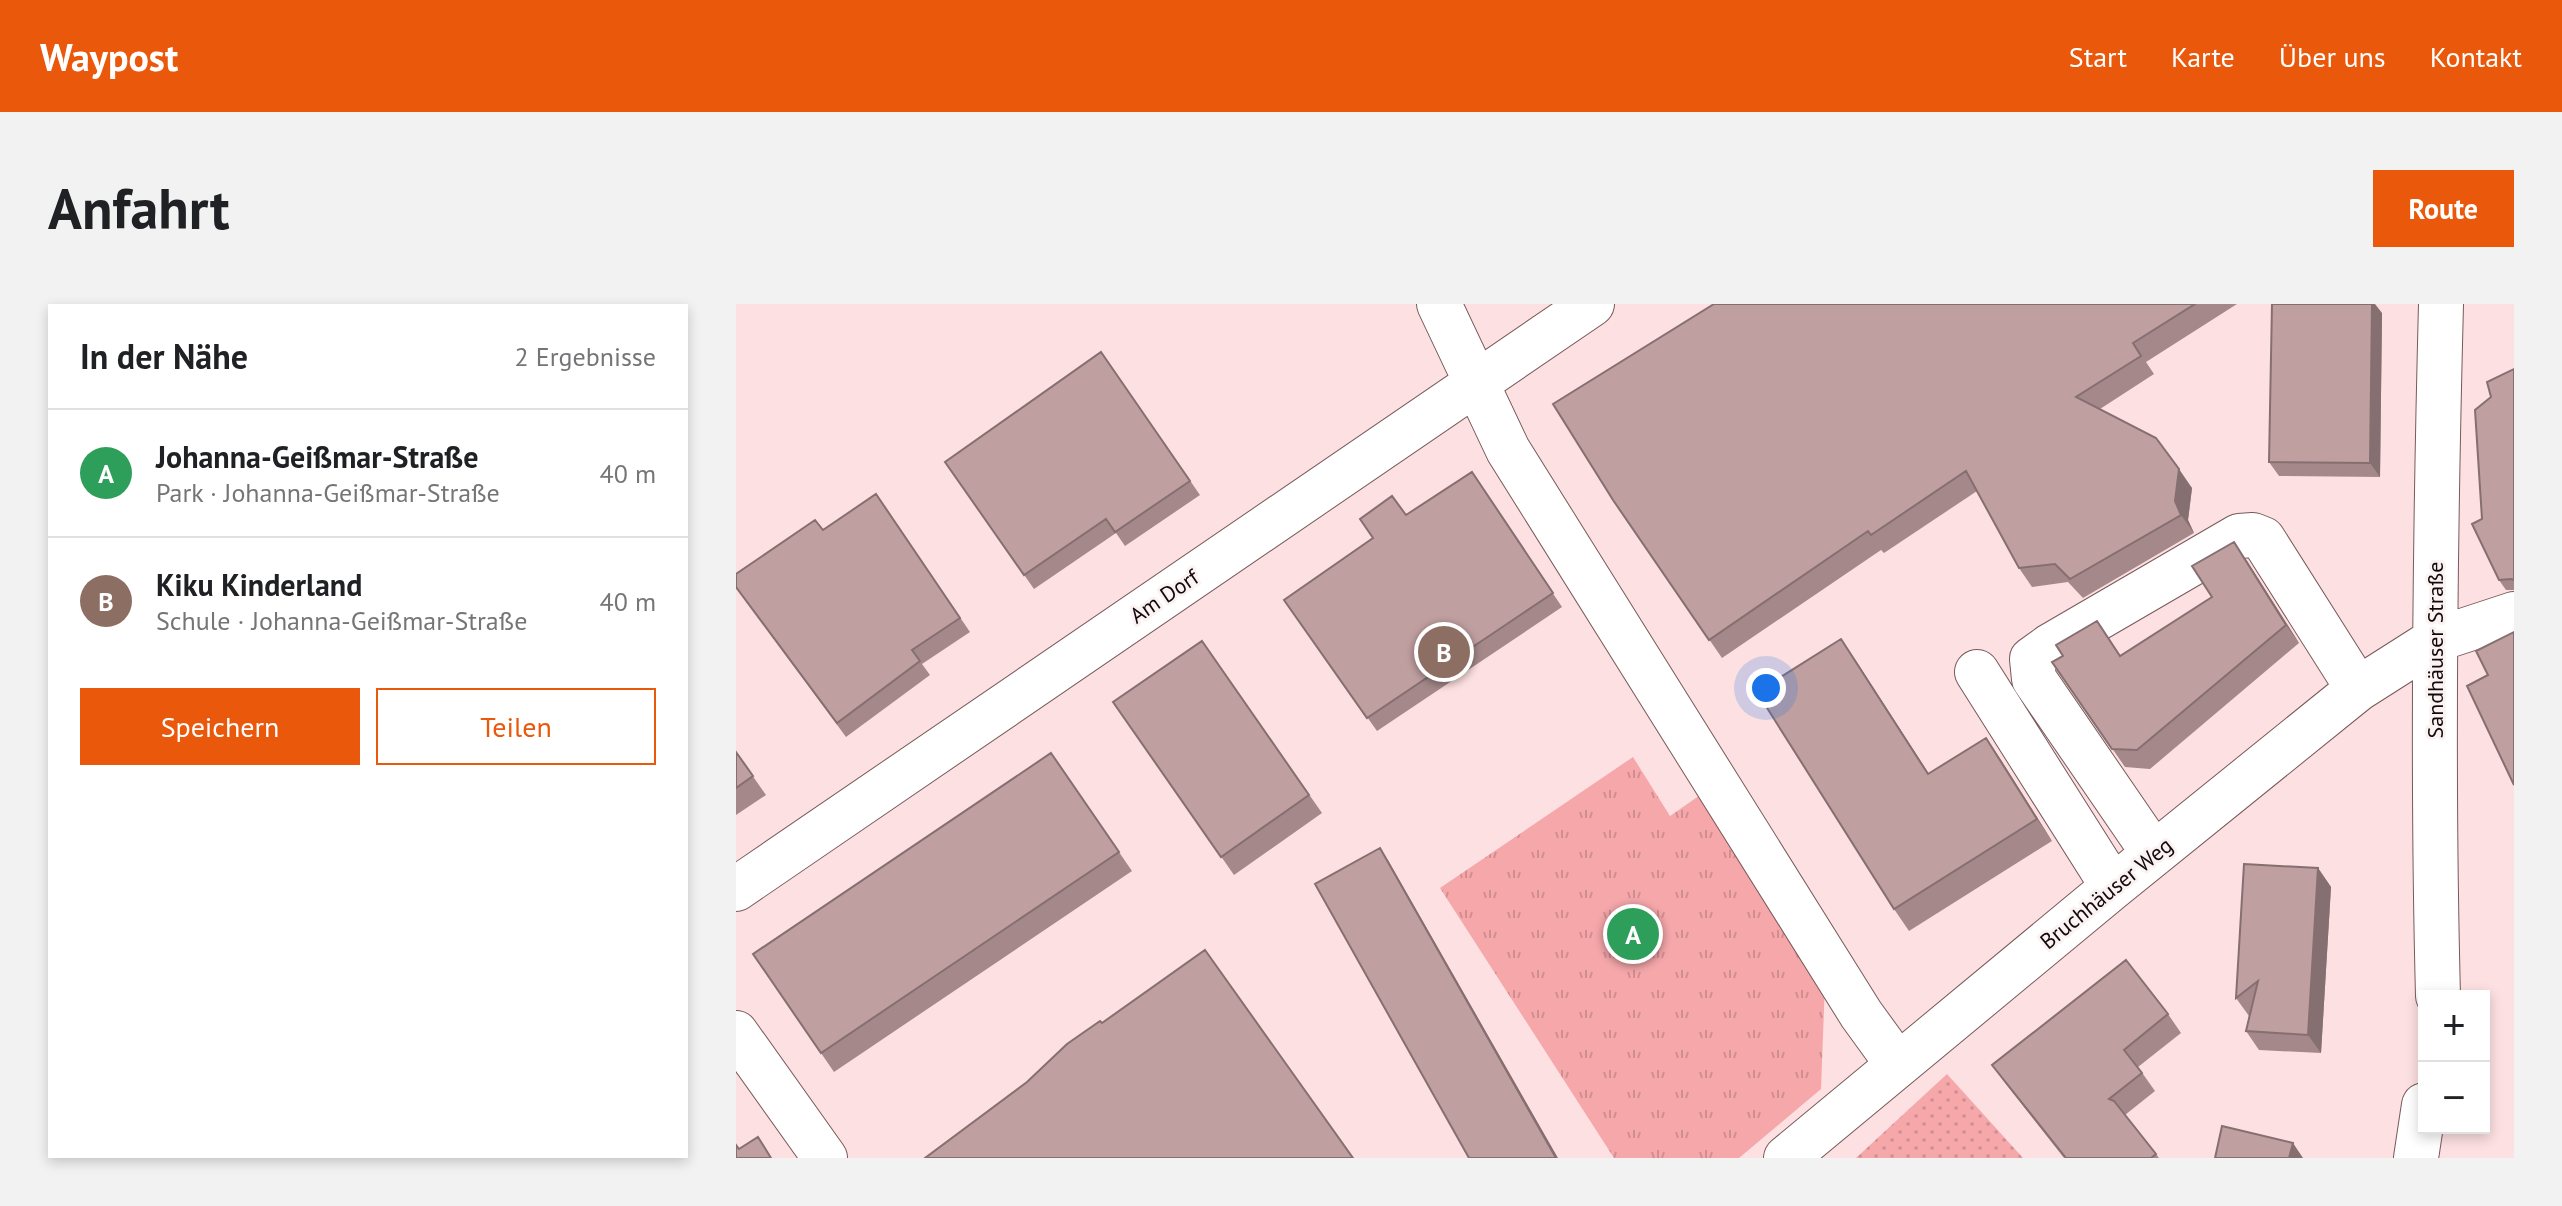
<!DOCTYPE html>
<html lang="de">
<meta charset="utf-8">
<style>
body{margin:0;font-family:"PT Sans",sans-serif;background:#f2f2f2;color:#202124}
.controls{position:absolute;right:24px;bottom:24px;display:grid;overflow:hidden;border-radius:0px;box-shadow:0 4px 12px #0003}
.controls button{width:72px;height:72px;display:grid;place-items:center;padding:0;border:0;border-bottom:2px solid #e0e0e0;background:#fff;color:#202124;font:40px sans-serif}
.you{position:absolute;left:1030px;top:384px;width:28px;height:28px;margin:-20px;border:6px solid #fff;border-radius:50%;background:#1a73e8;box-shadow:0 0 0 12px #1a73e833}
.badge{display:grid;place-items:center;width:52px;height:52px;border-radius:50%;background:#ea580c;color:#fff;font-size:26px;font-weight:700}
.pin{position:absolute;translate:-50% -50%;border:4px solid #fff;box-shadow:0 2px 8px #0006}
.list{margin:0;padding:0;list-style:none}
h2{display:flex;justify-content:space-between;align-items:center;height:104px;margin:0;padding:0 32px;font-size:34px}
h2 small{font-size:26px;font-weight:400;color:#757577}
.list li{display:grid;grid-template-columns:52px 1fr auto;gap:24px;align-items:center;box-sizing:border-box;height:128px;padding:0 32px;border-top:2px solid #e0e0e0}
.list b{display:block;font-size:30px;white-space:nowrap}
.list p{margin:0;font-size:26px;white-space:nowrap;color:#757577}
.list em{font-size:26px;font-style:normal;color:#757577}
.actions{display:flex;gap:16px;padding:24px 32px}
.actions a{flex:1;padding:18px 0;border:2px solid #ea580c;border-radius:0px;text-align:center;font-size:28px;color:#ea580c}
.actions .main{background:#ea580c;color:#fff}
.map{position:relative;flex:none;width:1778px;height:854px;overflow:hidden;border-radius:0px}
header{display:flex;align-items:center;gap:48px;box-sizing:border-box;height:112px;padding:0 40px;background:#ea580c;color:#fff}
header strong{font-size:38px}
nav{display:flex;gap:44px;margin-inline-start:auto;font-size:28px}
.intro{display:flex;align-items:center;justify-content:space-between;box-sizing:border-box;height:192px;padding:0 48px}
h1{margin:0;font-size:56px}
.button{padding:20px 36px;border-radius:0px;background:#ea580c;color:#fff;font-size:28px;font-weight:700}
main{display:flex;gap:48px;padding:0 48px}
aside{flex:1;background:#fff;border-radius:0px;box-shadow:0 4px 12px #0003}
.map>svg:first-child{display:block}
</style>
<header>
<strong>Waypost</strong>
<nav><a>Start</a><a>Karte</a><a>Über uns</a><a>Kontakt</a></nav>
</header>
<div class="intro"><h1>Anfahrt</h1><a class="button">Route</a></div>
<main>
<aside>
<h2>In der Nähe<small>2 Ergebnisse</small></h2>
<ul class="list">
<li><span class="badge" style="background:#2e9e5b">A</span><div><b>Johanna-Geißmar-Straße</b><p>Park · Johanna-Geißmar-Straße</p></div><em>40 m</em></li>
<li><span class="badge" style="background:#8d6e63">B</span><div><b>Kiku Kinderland</b><p>Schule · Johanna-Geißmar-Straße</p></div><em>40 m</em></li>
</ul>
<div class="actions"><a class="main">Speichern</a><a>Teilen</a></div>
</aside>
<div class="map">
<svg width="1778" height="854" viewBox="0 0 1778 854">
<defs>
<pattern id="grass-dots" width="8" height="8" patternUnits="userSpaceOnUse" patternTransform="scale(2)"><rect width="8" height="8" fill="#f5a7aa"/><path d="M2 2h.1M6 6h.1" fill="none" stroke="#d18e91" stroke-width="1.8" stroke-linecap="round"/></pattern>
<pattern id="park-tufts" width="24" height="20" patternUnits="userSpaceOnUse" patternTransform="scale(2)"><rect width="24" height="20" fill="#f5a7aa"/><path d="M3 7l-1-3M5 7V3M7 7l1-3M15 17l-1-3M17 17v-4M19 17l1-3" fill="none" stroke="#d18e91"/></pattern>
</defs>
<rect width="100%" height="100%" fill="#fde0e1"/>
<!-- grass -->
<path fill="url(#grass-dots)" d="M 1211,770 L 1287,854 L 1120,854 Z"/>
<!-- park -->
<path fill="url(#park-tufts)" d="M 897,453 L 934,512 L 970,487 L 1089,677 L 1085,785 L 1003,854 L 878,854 L 704,584 Z"/>
<g fill="none" stroke-linecap="round" stroke-linejoin="round">
<defs>
<path id="minor" d="M 703,0 L 772,146 L 1125,710 L 1162,761
M 1241,368 L 1377,583
M 1418,550 L 1298,375 L 1296,355 L 1314,342 L 1503,232 L 1517,231 L 1527,235 L 1622,385
M 0,585 L 856,0
M 1702,692 C 1696,461 1699,231 1705,0
M 0,729 L 89,854
M 1050,854 L 1377,583 L 1622,385 L 1699,336 L 1778,310
M 1680,854 L 1688,801"/>
</defs>
<!-- minor casing -->
<use href="#minor" stroke="#785a5b" stroke-width="46"/>
<!-- minor -->
<use href="#minor" stroke="#fff" stroke-width="44"/>
</g>
<!-- wall -->
<path fill="#a5898a" d="M 978,0 L 1501,0 L 1410,58 L 1418,70 L 1364,105 L 1456,184 L 1452,216 L 1458,229 L 1347,294 L 1332,278 L 1296,283 L 1283,264 L 1241,187 L 1148,249 L 1145,246 L 986,354 L 877,196 Z
M 1646,9 L 1644,173 L 1543,172 L 1533,158 Z
M 365,48 L 464,191 L 389,242 L 380,229 L 298,285 L 209,158 Z
M 1778,65 L 1778,286 L 1770,286 L 1763,276 L 1746,215 Z
M 736,168 L 826,303 L 641,427 L 548,296 L 670,211 Z
M 140,190 L 234,328 L 186,360 L 194,371 L 110,433 L 0,283 Z
M 1511,257 L 1563,339 L 1414,465 L 1389,463 L 1316,358 L 1327,352 L 1385,351 L 1476,293 Z
M 466,337 L 586,509 L 498,571 L 377,398 Z
M 1120,357 L 1193,470 L 1250,434 L 1316,537 L 1173,627 L 1158,605 Z
M 0,448 L 30,491 L 0,511 Z
M 315,449 L 396,567 L 98,768 L 17,650 Z
M 1582,564 L 1595,583 L 1585,749 L 1523,746 L 1510,727 L 1513,712 L 1500,694 Z
M 1432,710 L 1445,729 L 1402,763 L 1419,787 L 1389,811 L 1423,854 L 1328,854 L 1269,779 L 1256,761 Z"/>
<!-- shaded-wall -->
<path fill="#866f70" d="M 1636,0 L 1639,0 L 1646,9 L 1644,173 L 1634,159 Z
M 1443,165 L 1456,184 L 1452,216 L 1458,229 L 1445,211 L 1439,197 Z
M 1498,238 L 1511,257 L 1563,339 L 1550,321 Z
M 1105,335 L 1120,357 L 1207,492 L 1192,470 Z
M 1250,434 L 1265,456 L 1316,537 L 1301,515 Z
M 644,544 L 653,558 L 822,854 L 820,854 Z
M 1582,564 L 1595,583 L 1585,749 L 1572,731 Z
M 1557,839 L 1567,854 L 1553,854 Z"/>
<!-- building -->
<path fill="#c09fa0" stroke="#866f70" stroke-width="2" d="M 978,0 L 1459,0 L 1397,39 L 1405,52 L 1340,93 L 1420,134 L 1443,165 L 1439,197 L 1445,211 L 1334,275 L 1319,260 L 1283,264 L 1230,167 L 1135,231 L 1132,227 L 973,336 L 877,196 L 817,100 Z
M 1536,0 L 1636,0 L 1634,159 L 1533,158 Z
M 365,48 L 454,177 L 379,228 L 370,215 L 288,271 L 209,158 Z
M 1778,65 L 1778,276 L 1775,275 L 1763,276 L 1736,220 L 1746,215 L 1739,106 L 1755,93 L 1751,78 Z
M 736,168 L 817,289 L 631,414 L 548,296 L 637,234 L 624,215 L 656,192 L 670,211 Z
M 140,190 L 224,314 L 176,346 L 184,357 L 101,419 L 0,283 L 0,270 L 79,216 L 87,226 Z
M 1498,238 L 1550,321 L 1401,446 L 1376,445 L 1316,358 L 1327,352 L 1320,341 L 1361,317 L 1384,352 L 1476,293 L 1456,262 Z
M 1778,328 L 1778,481 L 1731,382 L 1752,371 L 1740,347 Z
M 1105,335 L 1192,470 L 1250,434 L 1301,515 L 1158,605 L 1021,388 Z
M 466,337 L 573,491 L 485,553 L 377,398 Z
M 0,448 L 17,472 L 0,484 Z
M 315,449 L 383,548 L 85,749 L 17,650 Z
M 644,544 L 820,854 L 733,854 L 579,580 Z
M 1508,560 L 1582,564 L 1572,731 L 1510,727 L 1522,677 L 1500,694 Z
M 469,646 L 617,854 L 189,854 L 291,778 L 331,740 L 364,717 L 366,719 Z
M 1390,656 L 1432,710 L 1388,746 L 1406,769 L 1373,795 L 1378,797 L 1420,850 L 1415,854 L 1330,854 L 1256,761 Z
M 1486,822 L 1557,839 L 1553,854 L 1479,854 Z
M 22,833 L 35,854 L 0,854 L 0,841 L 3,845 Z"/>
<g text-anchor="middle" stroke-width="6" stroke-linejoin="round" paint-order="stroke">
<!-- street labels -->
<g font-size="22" fill="#14090a" stroke="#fbf3f3">
<text transform="translate(428 292) rotate(-34)" y="8">Am Dorf</text>
<text transform="translate(1699 346) rotate(-90)" y="8">Sandhäuser Straße</text>
<text transform="translate(1370 589) rotate(-39)" y="8">Bruchhäuser Weg</text>
</g>
</g>
</svg>
<div class="controls">
<button>+</button>
<button>−</button>
</div>
<div class="you"></div>
<div class="pin badge" style="left:897px;top:630px;background:#2e9e5b">A</div>
<div class="pin badge" style="left:708px;top:348px;background:#8d6e63">B</div>
</div>
</main>
